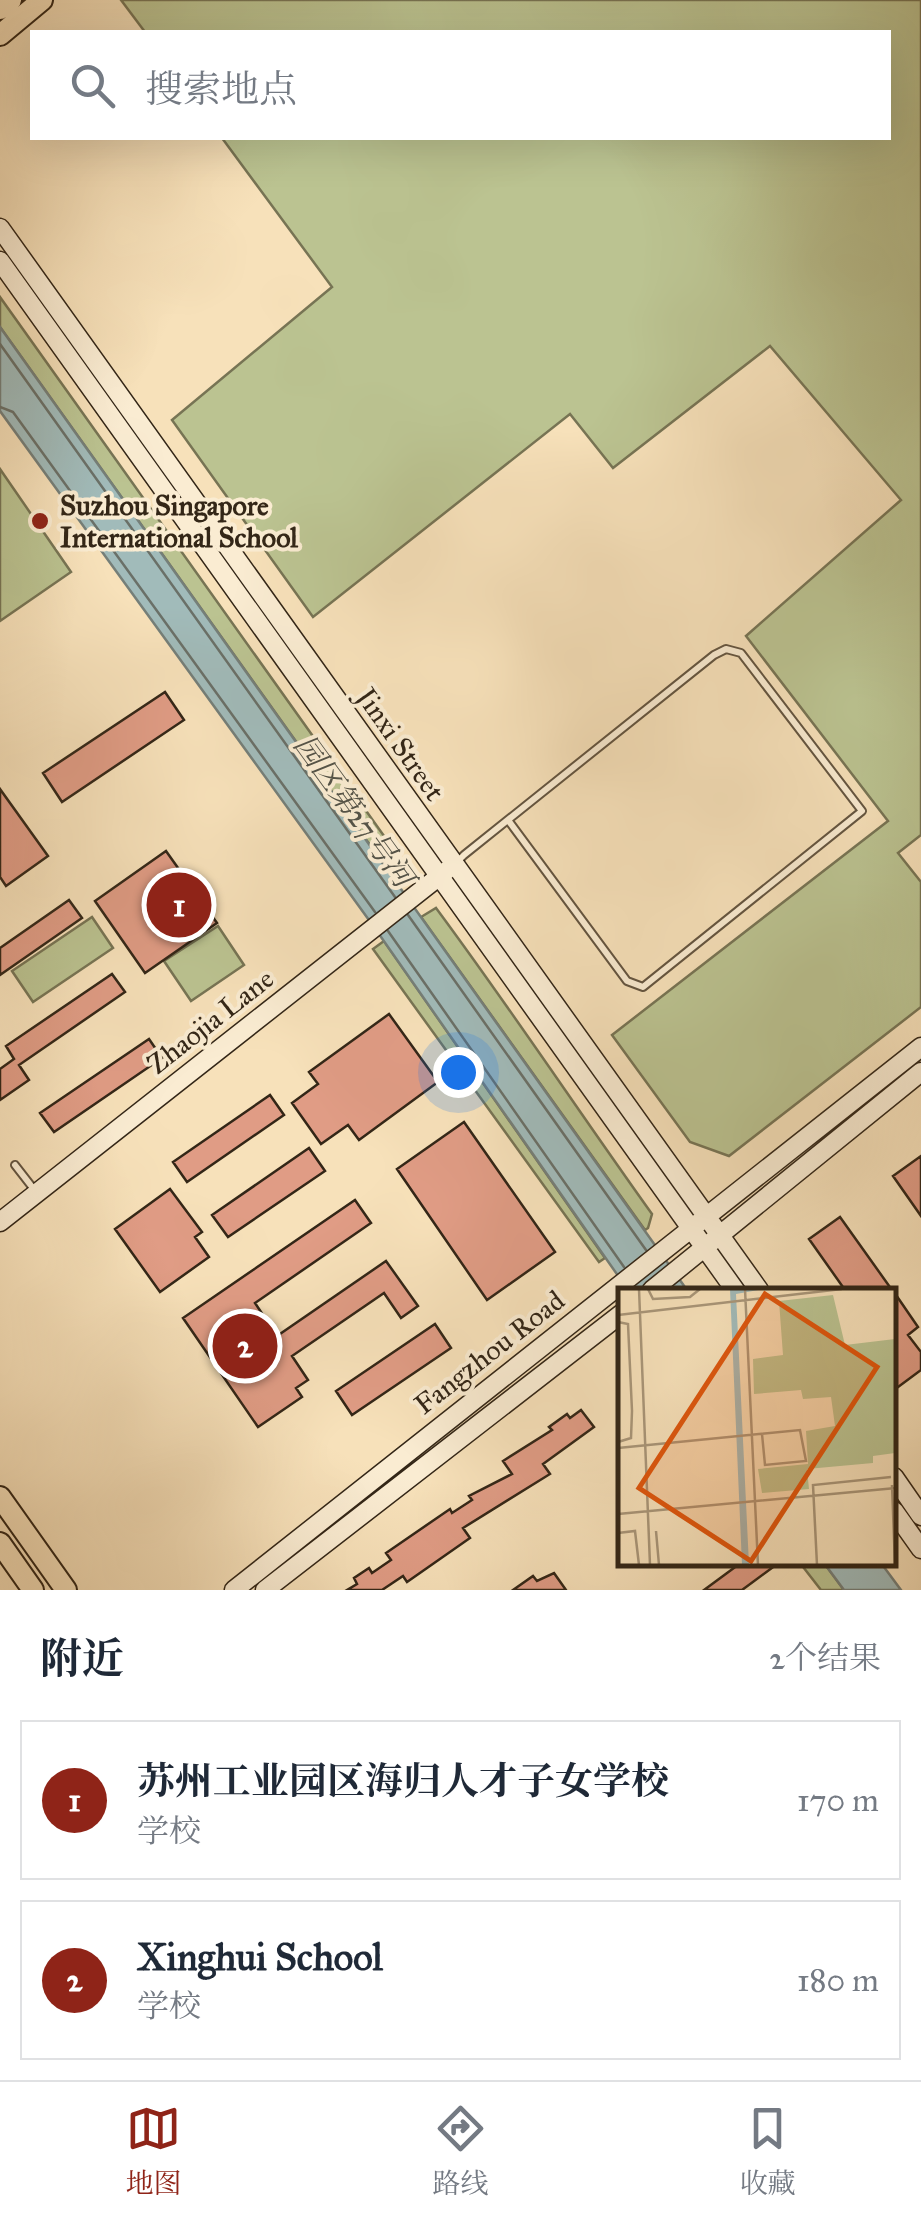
<!DOCTYPE html>
<html lang="zh">
<meta charset="utf-8">
<style>
body{margin:0;font-family:"IM FELL Great Primer","Noto Serif SC",serif;background:#f2f2f3;color:#1f2937}
.you{position:absolute;left:458px;top:1072px;width:35px;height:35px;margin:-25px;border:8px solid #fff;border-radius:50%;background:#1a73e8;box-shadow:0 0 0 15px #1a73e833}
.badge{display:grid;place-items:center;width:65px;height:65px;border-radius:50%;background:#8f2418;color:#fff;font-size:32px;font-weight:700}
.pin{position:absolute;translate:-50% -50%;border:5px solid #fff;box-shadow:0 2px 10px #0006}
.list{margin:0;padding:0;list-style:none}
h2{display:flex;justify-content:space-between;align-items:center;height:130px;margin:0;padding:0 40px;font-size:42px}
h2 small{font-size:32px;font-weight:400;color:#747a83}
.list li{display:grid;grid-template-columns:65px 1fr auto;gap:30px;align-items:center;box-sizing:border-box;height:160px;margin:0 20px 20px;padding:0 20px;border:2px solid #e0e1e3;border-radius:0px}
.list b{display:block;font-size:38px;white-space:nowrap}
.list p{margin:0;font-size:32px;white-space:nowrap;color:#747a83}
.list em{font-size:32px;font-style:normal;color:#747a83}
.icon{flex:none;width:55px;height:55px;fill:none;stroke:currentColor;stroke-width:2;stroke-linecap:round;stroke-linejoin:round}
.map{position:relative;flex:none;width:921px;height:1590px;overflow:hidden}
.search{position:absolute;background:#fff;box-shadow:0 10px 40px #0002;left:30px;right:30px;top:30px;height:110px;display:flex;align-items:center;gap:25px;box-sizing:border-box;padding:0 35px;border-radius:0px;color:#747a83;font-size:38px}
.sheet{height:490px;background:#fff}
nav{display:flex;justify-content:space-around;align-items:center;box-sizing:border-box;height:140px;border-top:2px solid #e0e1e3;background:#fff;font-size:28px;color:#747a83}
nav a{display:grid;justify-items:center;gap:5px}
nav .on{color:#8f2418}
.map>svg:first-child{display:block}
</style>
<div class="map">
<svg width="921" height="1590" viewBox="0 0 921 1590">
<rect width="100%" height="100%" fill="#f7e1ba"/>
<filter id="stains"><feTurbulence type="fractalNoise" baseFrequency=".002" numOctaves="4"/><feColorMatrix values="0 0 0 0 .2 0 0 0 0 .09 0 0 0 0 .02 0 0 0 .5 -.17"/></filter>
<radialGradient id="worn" r=".72"><stop offset=".6" stop-color="#630" stop-opacity="0"/><stop offset="1" stop-color="#630" stop-opacity=".3"/></radialGradient>
<!-- green -->
<path fill="#bbc391" stroke="#777454" stroke-width="2.5" d="M 121,0 L 921,0 L 921,835 L 898,853 L 921,882 L 921,1007 L 729,1156 L 690,1142 L 612,1035 L 888,821 L 746,636 L 901,500 L 770,346 L 613,468 L 570,414 L 313,617 L 172,420 L 332,287 L 222,138 L 888,138 L 888,32 L 145,32 Z
M 0,297 L 404,864 L 400,887 L 0,327 Z
M 0,469 L 71,572 L 0,621 Z
M 436,908 C 511,1009 579,1112 652,1214 L 648,1228 L 645,1230 L 421,917 Z
M 92,917 L 113,948 L 33,1002 L 12,971 Z
M 218,926 L 244,965 L 191,1001 L 164,961 Z
M 384,941 L 605,1258 L 599,1262 L 373,949 Z
M 800,1563 L 824,1563 L 844,1590 L 821,1590 Z"/>
<!-- water -->
<path fill="#a1bbba" stroke="#757f79" stroke-width="2.5" d="M 0,327 L 687,1290 L 628,1290 L 374,927 L 0,411 Z
M 824,1563 L 881,1563 L 901,1590 L 844,1590 Z"/>
<g fill="none" stroke-linecap="round" stroke-linejoin="round">
<!-- shore -->
<path stroke="#6a7068" stroke-width="2.5" d="M 0,344 L 395,897
M 0,407 L 13,412 L 375,912
M 408,915 L 646,1250
M 388,931 L 624,1267"/>
</g>
<!-- building -->
<path fill="#e09c85" stroke="#332617" stroke-width="2.5" d="M 165,692 L 184,720 L 62,802 L 43,773 Z
M 0,789 L 48,856 L 6,886 L 0,877 Z
M 166,851 L 217,923 L 145,973 L 95,901 Z
M 69,900 L 82,918 L 0,975 L 0,948 Z
M 112,974 L 125,992 L 19,1065 L 29,1080 L 0,1100 L 0,1069 L 14,1059 L 6,1046 Z
M 389,1014 L 438,1082 L 359,1140 L 348,1125 L 321,1144 L 292,1103 L 318,1084 L 309,1072 Z
M 149,1039 L 162,1058 L 54,1132 L 40,1113 Z
M 270,1095 L 284,1115 L 187,1182 L 173,1162 Z
M 464,1122 L 555,1252 L 487,1300 L 397,1169 Z
M 309,1148 L 325,1171 L 228,1237 L 212,1215 Z
M 921,1156 L 921,1216 L 893,1176 Z
M 170,1189 L 202,1232 L 195,1237 L 209,1257 L 160,1292 L 115,1229 Z
M 355,1200 L 371,1223 L 255,1303 L 277,1336 L 386,1261 L 418,1306 L 401,1318 L 384,1293 L 292,1356 L 308,1380 L 296,1388 L 302,1397 L 258,1427 L 183,1318 Z
M 840,1217 L 892,1290 L 845,1290 L 809,1239 Z
M 894,1292 L 918,1327 L 908,1335 L 921,1352 L 921,1370 L 894,1390 Z
M 435,1324 L 451,1348 L 352,1415 L 336,1391 Z
M 581,1410 L 594,1427 L 543,1464 L 550,1474 L 463,1528 L 470,1538 L 407,1582 L 403,1576 L 382,1590 L 347,1590 L 357,1584 L 354,1578 L 369,1568 L 372,1573 L 391,1560 L 386,1553 L 450,1509 L 452,1513 L 472,1500 L 469,1496 L 512,1474 L 503,1461 L 552,1430 L 549,1427 L 567,1414 L 570,1418 Z
M 742,1562 L 780,1562 L 742,1590 L 704,1590 Z
M 554,1573 L 566,1590 L 513,1590 L 533,1576 L 537,1581 Z"/>
<g fill="none" stroke-linecap="round" stroke-linejoin="round">
<defs>
<path id="lane" d="M 457,862 L 464,855 L 714,655 L 726,649 L 741,653 L 862,811 L 643,987 L 627,981 L 508,820
M 15,1165 L 36,1192"/>
<path id="secondary" d="M 0,228 L 759,1290
M 0,261 L 735,1290
M 0,1222 L 446,871
M 652,1290 L 921,1072
M 894,1477 L 921,1516
M 894,1511 L 921,1549
M 234,1590 L 921,1047
M 265,1590 L 621,1314"/>
<path id="primary" d="M 0,9 L 11,0
M 0,35 L 42,0
M 0,1497 L 66,1590
M 0,1543 L 33,1590"/>
</defs>
<!-- lane casing -->
<use href="#lane" stroke="#645540" stroke-width="10"/>
<!-- secondary casing -->
<use href="#secondary" stroke="#332617" stroke-width="21"/>
<!-- primary casing -->
<use href="#primary" stroke="#332617" stroke-width="24"/>
<!-- lane -->
<use href="#lane" stroke="#faecd2" stroke-width="6"/>
<!-- secondary -->
<use href="#secondary" stroke="#faecd2" stroke-width="18"/>
<!-- primary -->
<use href="#primary" stroke="#f7e1ba" stroke-width="20"/>
</g>
<!-- markers -->
<circle fill="#8f2418" stroke="#faecd2" stroke-width="4" cx="40" cy="521" r="10"/>
<g text-anchor="middle" stroke-width="8" stroke-linejoin="round" paint-order="stroke">
<!-- poi labels -->
<g font-size="28" font-weight="bold" fill="#332617" stroke="#faecd2" text-anchor="start">
<text x="60" y="515">Suzhou Singapore<tspan x="60" dy="32">International School</tspan></text>
</g>
<!-- street labels -->
<g font-size="28" fill="#332617" stroke="#faecd2">
<text transform="translate(401 744) rotate(55)" y="10">Jinxi Street</text>
<text transform="translate(210 1021) rotate(-38)" y="10">Zhaojia Lane</text>
<text transform="translate(489 1352) rotate(-38)" y="10">Fangzhou Road</text>
</g>
<!-- water labels -->
<g font-size="30" font-style="italic" fill="#545348" stroke="#faecd2">
<text transform="translate(354 811) rotate(54)" y="10">园区第27号河</text>
</g>
</g>
<!-- overview -->
<g transform="translate(618 1288)">
<rect width="278" height="278" fill="#f7e1ba"/>
<path d="M 215,7 L 227,57 L 277,51 L 277,165 L 255,168 L 255,175 L 189,181 L 191,201 L 144,205 L 140,181 L 190,176 L 188,143 L 217,138 L 213,109 L 185,111 L 183,102 L 136,106 L 135,71 L 165,67 L 161,13 Z" fill="#bbc391"/>
<path d="M 112,1 L 146,1 L 118,6 L 131,277 L 124,277 Z" fill="#a1bbba"/>
<path fill="none" stroke="#a99679" stroke-width="2.5" d="M 21,1 L 32,277M 30,1 L 35,11 L 72,9 L 82,1M 127,1 L 140,277M 0,27 L 224,1M 0,34 L 10,36 L 14,123 L 13,150 L 0,154M 0,160 L 182,142 L 188,173 L 147,177 L 144,146M 274,197 L 277,277M 0,226 L 278,200M 38,243 L 41,277M 0,245 L 17,243 L 21,277M 199,277 L 195,197 L 273,189"/>
<path fill="#df560d" fill-opacity="0.15" stroke="#df560d" stroke-width="5" d="M 147,6 L 259,79 L 133,273 L 21,200 Z"/>
<rect width="278" height="278" fill="none" stroke="#332617" stroke-width="5"/>
</g>
<rect width="100%" height="100%" filter="url(#stains)"/>
<rect width="100%" height="100%" fill="url(#worn)"/>
</svg>
<div class="you"></div>
<div class="pin badge" style="left:179px;top:905px">1</div>
<div class="pin badge" style="left:245px;top:1346px">2</div>
<div class="search"><svg class="icon" aria-label="search" viewBox="0 0 24 24"><circle cx="10" cy="10" r="6"/><path d="M15 15l6 6"/></svg>搜索地点</div>
</div>
<section class="sheet">
<h2>附近<small>2个结果</small></h2>
<ul class="list">
<li><span class="badge">1</span><div><b>苏州工业园区海归人才子女学校</b><p>学校</p></div><em>170 m</em></li>
<li><span class="badge">2</span><div><b>Xinghui School</b><p>学校</p></div><em>180 m</em></li>
</ul>
</section>
<nav>
<a class="on"><svg class="icon" aria-label="map" viewBox="0 0 24 24"><path d="M3 6l6-2 6 2 6-2v14l-6 2-6-2-6 2zM9 4v14M15 6v14"/></svg>地图</a>
<a><svg class="icon" aria-label="directions" viewBox="0 0 24 24"><path d="M12 3l9 9-9 9-9-9zM9 14v-3h6M13 9l2 2-2 2"/></svg>路线</a>
<a><svg class="icon" aria-label="saved" viewBox="0 0 24 24"><path d="M7 4h10v16l-5-4-5 4z"/></svg>收藏</a>
</nav>
